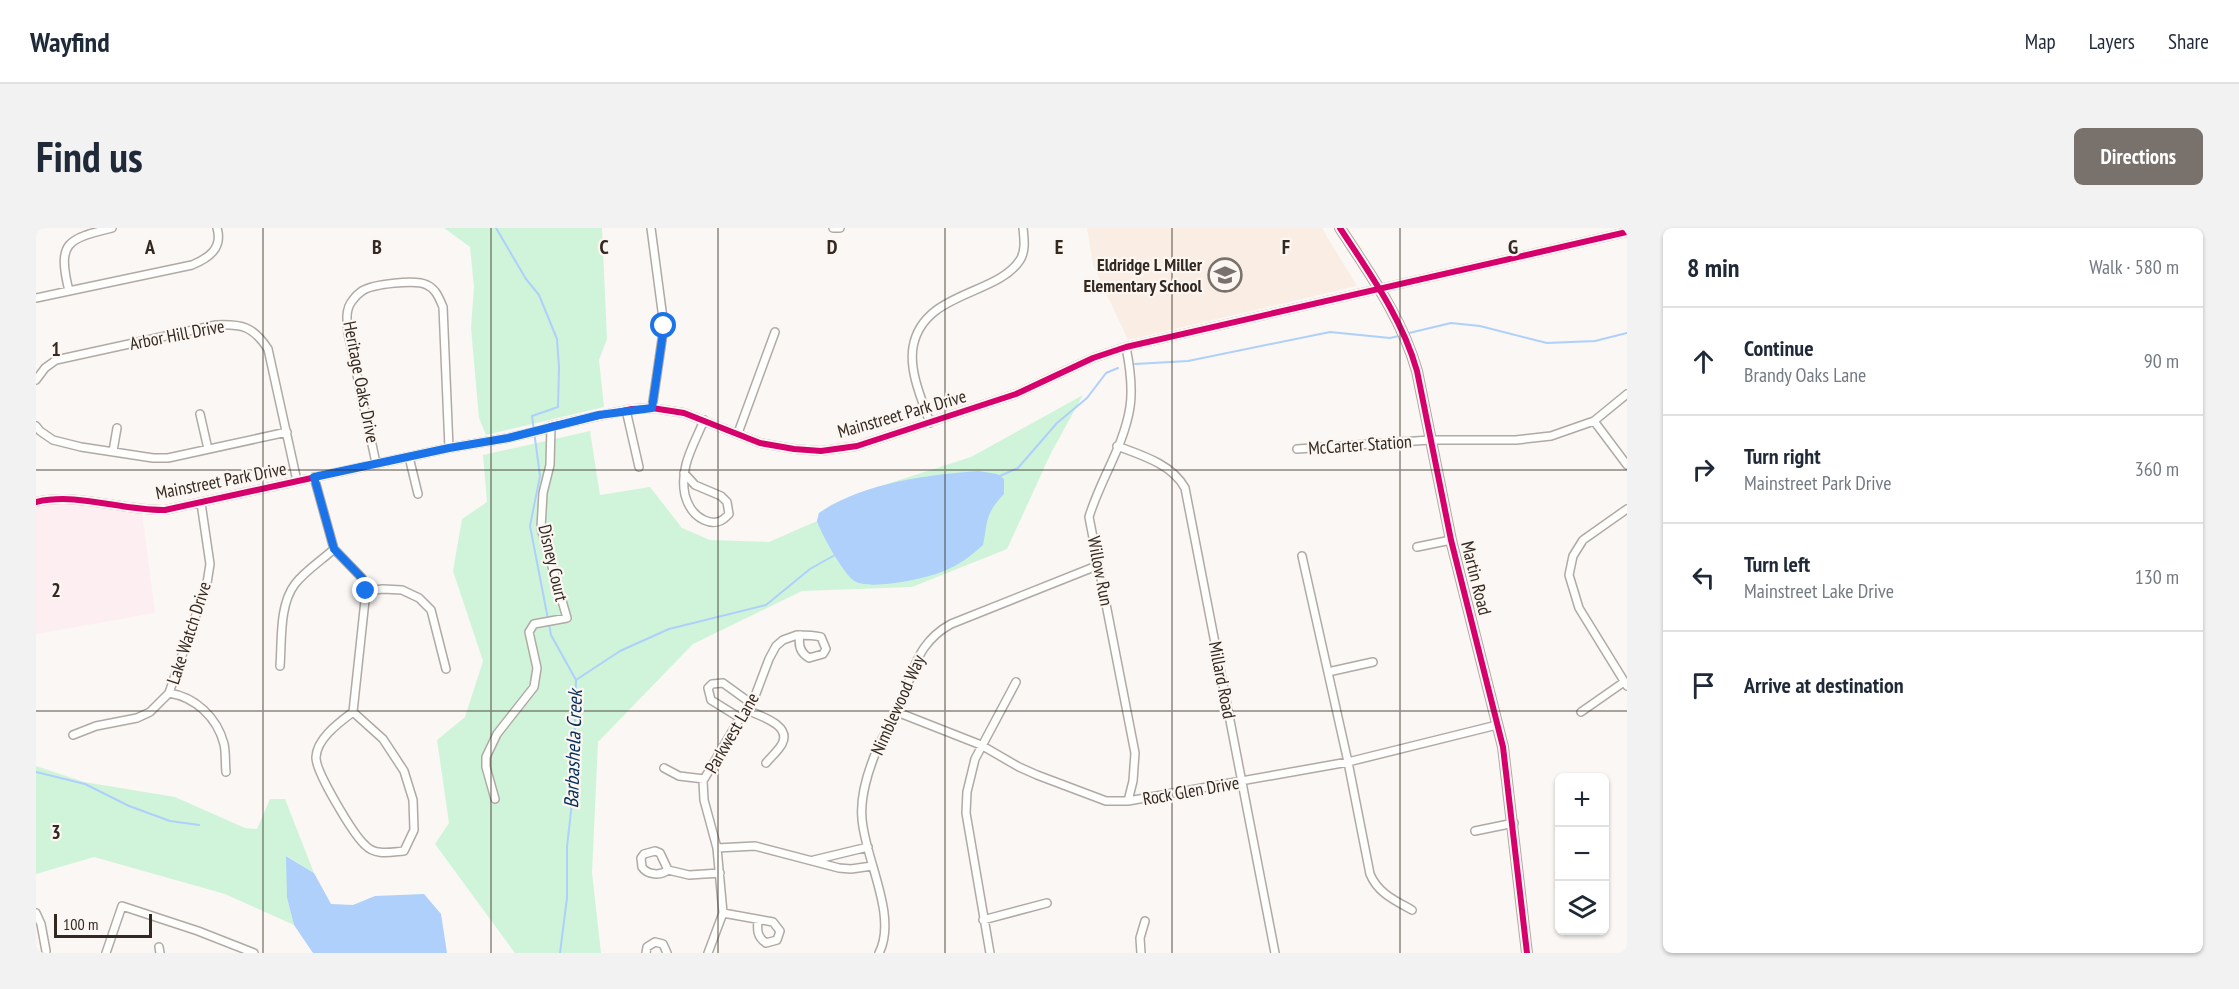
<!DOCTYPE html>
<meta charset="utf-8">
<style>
body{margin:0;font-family:"PT Sans Narrow",sans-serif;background:#f2f2f3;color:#1f2937}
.controls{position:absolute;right:18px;bottom:18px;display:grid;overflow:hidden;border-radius:9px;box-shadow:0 2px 4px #0004}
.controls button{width:54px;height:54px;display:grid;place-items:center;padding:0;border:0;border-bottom:2px solid #e0e1e3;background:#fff;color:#1f2937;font:30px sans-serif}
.scale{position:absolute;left:18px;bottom:15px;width:98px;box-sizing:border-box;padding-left:6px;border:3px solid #332921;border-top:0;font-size:16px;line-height:21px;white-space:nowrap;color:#332921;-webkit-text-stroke:4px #fcf6f2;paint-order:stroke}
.stop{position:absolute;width:18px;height:18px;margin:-14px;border:4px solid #1a73e8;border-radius:50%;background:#fff}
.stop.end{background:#1a73e8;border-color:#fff;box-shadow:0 2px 6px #0008}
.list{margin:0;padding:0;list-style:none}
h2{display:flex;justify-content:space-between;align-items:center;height:78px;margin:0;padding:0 24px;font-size:26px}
h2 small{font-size:20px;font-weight:400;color:#747a83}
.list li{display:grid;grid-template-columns:39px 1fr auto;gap:18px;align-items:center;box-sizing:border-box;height:108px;padding:0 24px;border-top:2px solid #e0e1e3}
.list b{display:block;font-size:22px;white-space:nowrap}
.list p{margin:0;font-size:20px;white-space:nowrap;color:#747a83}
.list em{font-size:20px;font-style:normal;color:#747a83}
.icon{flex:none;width:33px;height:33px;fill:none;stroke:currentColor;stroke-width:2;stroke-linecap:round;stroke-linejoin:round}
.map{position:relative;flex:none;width:1591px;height:725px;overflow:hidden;border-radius:9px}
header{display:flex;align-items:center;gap:36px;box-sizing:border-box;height:84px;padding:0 30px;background:#fff;border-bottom:2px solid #e0e1e3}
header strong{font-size:28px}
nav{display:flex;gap:33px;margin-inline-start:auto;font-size:21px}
.intro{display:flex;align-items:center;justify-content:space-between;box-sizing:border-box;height:144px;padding:0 36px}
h1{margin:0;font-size:42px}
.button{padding:15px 27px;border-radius:9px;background:#79716b;color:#fff;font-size:21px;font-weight:700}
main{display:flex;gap:36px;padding:0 36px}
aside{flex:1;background:#fff;border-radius:9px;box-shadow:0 2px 4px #0004}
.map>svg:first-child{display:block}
</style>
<header>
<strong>Wayfind</strong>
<nav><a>Map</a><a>Layers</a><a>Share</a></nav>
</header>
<div class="intro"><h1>Find us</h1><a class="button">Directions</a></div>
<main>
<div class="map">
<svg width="1591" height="725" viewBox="0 0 1591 725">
<rect width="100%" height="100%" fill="#faf7f4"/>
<!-- commercial -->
<path fill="#fdeef2" d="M 31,272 L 105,277 L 119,385 L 0,406 L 0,277 Z"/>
<!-- built -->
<path fill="#faeee4" d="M 1051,0 L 1286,0 L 1321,58 L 1092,112 L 1057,37 Z"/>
<!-- green -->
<path fill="#d0f4da" d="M 408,0 L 566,0 L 571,111 L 563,132 L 568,179 L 450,207 L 443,190 L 435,100 L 438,59 L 434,19 Z
M 1047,167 L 1015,225 L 971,321 L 876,359 L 766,363 L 657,416 L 562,514 L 556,645 L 565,725 L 479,725 L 399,616 L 413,595 L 401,512 L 429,489 L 447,433 L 417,343 L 426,291 L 451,274 L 447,227 L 554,203 L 564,267 L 614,259 L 646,300 L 674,312 L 733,314 L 781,293 L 783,285 L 795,277 L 826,264 L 935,229 Z
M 0,538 L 48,554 L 139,569 L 209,600 L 221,601 L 234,571 L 249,571 L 278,645 L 251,628 L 251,670 L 258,697 L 189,666 L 58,629 L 0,646 Z"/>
<!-- water -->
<path fill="#aed0fa" d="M 942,243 L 961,246 L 968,251 L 968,266 C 949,286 952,292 947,317 C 935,328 923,337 908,343 C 892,350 831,364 817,352 C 807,344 785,306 781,293 L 783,285 C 827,255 890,247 942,243 Z
M 250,628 L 278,645 L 295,676 L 317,677 L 339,668 L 388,666 L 405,686 L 411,725 L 277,725 L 258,697 L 251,670 Z"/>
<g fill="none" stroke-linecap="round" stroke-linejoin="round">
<!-- stream -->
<path stroke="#aed0fa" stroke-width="2" d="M 460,0 L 490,51 L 503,67 L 521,111 L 523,140 L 522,179 L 496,188 L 504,248 L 494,298 L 512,391
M 1373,105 L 1415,95 L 1444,98 L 1511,115 L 1559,113 L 1591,105
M 1099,136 L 1152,133 L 1294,104 L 1354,110 L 1363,108
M 964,248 L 982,240 L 1021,195 L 1051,170 L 1070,145 L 1082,140
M 513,396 L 515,407 L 540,452 L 537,565 L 531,619 L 531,670 L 524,725
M 540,452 L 584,423 L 633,401 L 730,377 L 774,341 L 799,327
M 0,544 L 49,556 L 93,578 L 134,593 L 163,597"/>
<defs>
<path id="street" d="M 76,0 C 31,11 21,14 33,63 L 156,37 C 173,30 187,20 181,0
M 615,0 L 628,98 L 616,180
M 797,0 L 804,0
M 0,70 L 33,63
M 1090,119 C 1094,139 1097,159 1094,179 C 1088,218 1064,252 1053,289 L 1099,525 L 1097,553 L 1092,573
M 0,152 L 9,140 L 20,132 L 180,97 C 206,96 217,98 232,121 L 261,253
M 590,182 L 603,239
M 164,186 L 172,221
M 1558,193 L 1591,237
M 894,195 C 886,172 873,144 877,119 C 887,63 961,68 984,32 C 990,23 988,10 987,0
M 0,198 L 4,203 L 17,212 L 45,219 L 117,230 L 132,230 L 251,204
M 702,205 L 739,104
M 1081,218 C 1105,227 1136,236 1149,260 L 1239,725
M 1261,221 L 1394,212 L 1480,212 L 1515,208 L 1558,193 L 1591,166
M 77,223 L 81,200
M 373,229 L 382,266
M 340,235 L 312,105 C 311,94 309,82 316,73 C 318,70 323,65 326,63 C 337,56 380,51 391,57 C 400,61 403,70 407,79 L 413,220
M 648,245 L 659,257 L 685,268 L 691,274 L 693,286 C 686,294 679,297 668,292 C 657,287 652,278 649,267 C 643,239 658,217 668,192
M 278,249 L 298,321 L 326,350 L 330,363 L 317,484
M 0,274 C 42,264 86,283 129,282 L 413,220 L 472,210 L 507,202 L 515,198 L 596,181 L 616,180 L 648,185 L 724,215 L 758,221 L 785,223 L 821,218 L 980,166 L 1057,130 L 1090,119 L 1591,4
M 1591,281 L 1547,312 L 1537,328 L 1533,347 L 1543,380 L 1591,458
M 1381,319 L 1415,312
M 1266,328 L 1312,534 L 1334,646 C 1342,665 1358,672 1376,682
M 330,363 L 347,361 L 366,362 L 383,370 L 395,382 L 410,441
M 244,438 C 246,412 243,377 259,356 C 269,343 286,332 298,321
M 1292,444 L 1337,434
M 133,465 C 159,469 181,489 188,516 C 190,525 189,535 190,544
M 711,482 C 724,488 756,497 746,516 C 742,523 735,529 730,535
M 317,484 L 347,511 L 368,543 L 377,572 L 378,602 L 368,623 C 355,624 339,628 329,617 C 317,606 279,543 280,529 C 281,510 304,494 317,484 Z
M 861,484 L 945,517 L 983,539 L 1001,547 L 1070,573 L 1092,573 L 1312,534 L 1461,497
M 1545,484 L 1588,454
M 704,490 L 675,472 L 672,460 L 676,456 L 687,455 L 716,476
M 37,507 L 60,498 L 101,490 L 114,484 L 133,465 L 171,355 L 174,336 L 165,275
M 628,540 L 643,548 L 668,551
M 459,571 L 450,539 L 450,529 L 461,506 L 498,459 L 501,440 L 493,404 L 498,396 L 531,390 L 505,300 L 507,265 L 514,237 L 515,198
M 1439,603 L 1478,595
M 681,620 L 719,618 L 803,640 L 815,641 L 836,638
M 778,632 L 832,619
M 632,642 C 625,648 611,647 606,639 L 605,630 L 608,626 L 619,623 L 624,625 L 632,642 L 653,647 L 684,645
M 0,685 L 5,696 L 10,723
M 687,685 L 737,694 L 744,703 L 741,712 L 730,715 C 721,709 721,702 722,692
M 947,692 L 1011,675
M 123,719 L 124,725
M 70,725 L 86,678 L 162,703 L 218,725
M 610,725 L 611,719 L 619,714 L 627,716 L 631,725
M 672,725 L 687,685 L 681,620 L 668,572 L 667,553 L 704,490 L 716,476 L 733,431 L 740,418 L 747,412 L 761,407 C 769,407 777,407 785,409 L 790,421 L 787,426 L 773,430 C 764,425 762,417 764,407
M 843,725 C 862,688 829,631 826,591 C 824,570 832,543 840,524 C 845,510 855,497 862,483 C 871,463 875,439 888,420 C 895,410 904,402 915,396 L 1063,337
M 954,725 L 930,585 L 931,564 L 939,531 L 980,454
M 1105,725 L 1104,710 L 1109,693"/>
<path id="secondary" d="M 1304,0 C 1334,46 1366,90 1381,143 L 1415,312 L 1467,519 L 1491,725"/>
</defs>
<!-- street casing -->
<use href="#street" stroke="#b0aaa5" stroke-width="10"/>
<!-- secondary casing -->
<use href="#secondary" stroke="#b0aaa5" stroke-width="12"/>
<!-- street -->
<use href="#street" stroke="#fefefd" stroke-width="7"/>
<!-- secondary -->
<use href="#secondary" stroke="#faf5f6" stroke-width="9"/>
<defs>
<path id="cycleway" d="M 1304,0 C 1334,46 1366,90 1381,143 L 1415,312 L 1467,519 L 1491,725
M 0,274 C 42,264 86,283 129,282 L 413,220 L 472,210 L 507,202 L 515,198 L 596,181 L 616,180 L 648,185 L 724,215 L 758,221 L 785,223 L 821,218 L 980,166 L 1057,130 L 1090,119 L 1591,4"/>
</defs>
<!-- cycleway casing -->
<use href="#cycleway" stroke="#fcf6f2" stroke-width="10"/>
<!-- cycleway -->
<use href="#cycleway" stroke="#d6006c" stroke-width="6"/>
</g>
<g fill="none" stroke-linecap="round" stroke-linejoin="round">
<!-- route -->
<path stroke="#1a73e8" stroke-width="8" d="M 330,363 L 326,350 L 298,321 L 278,249 L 413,220 L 472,210 L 563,187 L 616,180 L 628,98"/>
</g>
<!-- grid -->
<path fill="none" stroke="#332921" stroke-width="1.5" stroke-opacity="0.55" d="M 227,0 L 227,725M 455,0 L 455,725M 682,0 L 682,725M 909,0 L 909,725M 1136,0 L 1136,725M 1364,0 L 1364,725M 0,242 L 1591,242M 0,483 L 1591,483"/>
<!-- icons -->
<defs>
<symbol id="school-ring" viewBox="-11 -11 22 22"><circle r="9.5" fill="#fcf6f2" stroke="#79716b" stroke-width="1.5"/><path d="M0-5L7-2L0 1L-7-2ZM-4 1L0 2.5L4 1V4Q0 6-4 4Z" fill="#79716b"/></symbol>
</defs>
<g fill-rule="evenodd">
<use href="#school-ring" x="1170" y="28" width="38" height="38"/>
</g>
<g text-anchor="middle" stroke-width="4.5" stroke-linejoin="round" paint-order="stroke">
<!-- poi labels -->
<g font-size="18" font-weight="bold" fill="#332921" stroke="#fcf6f2" text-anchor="end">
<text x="1166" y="43">Eldridge L Miller<tspan x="1166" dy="21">Elementary School</tspan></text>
</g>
<!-- street labels -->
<g font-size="18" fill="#332921" stroke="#fcf6f2">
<text transform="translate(141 107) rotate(-11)" y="6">Arbor Hill Drive</text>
<text transform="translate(325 154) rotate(79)" y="6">Heritage Oaks Drive</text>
<text transform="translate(866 186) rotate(-16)" y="6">Mainstreet Park Drive</text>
<text transform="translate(1324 217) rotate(-4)" y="6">McCarter Station</text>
<text transform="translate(185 253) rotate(-11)" y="6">Mainstreet Park Drive</text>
<text transform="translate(517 335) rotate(77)" y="6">Disney Court</text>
<text transform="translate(1064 343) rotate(79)" y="6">Willow Run</text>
<text transform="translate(1440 350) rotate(76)" y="6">Martin Road</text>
<text transform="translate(153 405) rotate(-72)" y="6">Lake Watch Drive</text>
<text transform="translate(1186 452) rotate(79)" y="6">Millard Road</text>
<text transform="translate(862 477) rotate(-66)" y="6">Nimblewood Way</text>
<text transform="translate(696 505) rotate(-60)" y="6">Parkwest Lane</text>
<text transform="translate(1155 563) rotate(-10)" y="6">Rock Glen Drive</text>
</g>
<!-- water labels -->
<g font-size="20" font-style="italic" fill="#032f5d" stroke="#fcf6f2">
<text transform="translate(537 521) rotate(-88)" y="7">Barbashela Creek</text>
</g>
</g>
<g font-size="20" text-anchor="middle" font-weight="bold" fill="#332921" stroke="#fcf6f2" stroke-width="4.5" stroke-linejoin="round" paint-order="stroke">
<text x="114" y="26">A</text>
<text x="341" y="26">B</text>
<text x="568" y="26">C</text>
<text x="796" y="26">D</text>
<text x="1023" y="26">E</text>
<text x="1250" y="26">F</text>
<text x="1477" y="26">G</text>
<text x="20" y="128">1</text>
<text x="20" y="369">2</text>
<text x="20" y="611">3</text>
</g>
</svg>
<div class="controls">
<button>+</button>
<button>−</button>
<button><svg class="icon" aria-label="layers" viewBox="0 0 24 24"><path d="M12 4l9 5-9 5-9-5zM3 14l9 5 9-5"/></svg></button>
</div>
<div class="scale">100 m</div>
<div class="stop" style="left:628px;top:98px"></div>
<div class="stop end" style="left:330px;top:363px"></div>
</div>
<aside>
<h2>8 min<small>Walk · 580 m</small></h2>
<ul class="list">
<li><svg class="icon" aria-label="ahead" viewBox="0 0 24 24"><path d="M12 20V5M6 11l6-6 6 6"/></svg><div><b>Continue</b><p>Brandy Oaks Lane</p></div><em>90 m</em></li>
<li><svg class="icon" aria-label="right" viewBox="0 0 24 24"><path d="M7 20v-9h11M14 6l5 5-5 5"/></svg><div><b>Turn right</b><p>Mainstreet Park Drive</p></div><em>360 m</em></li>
<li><svg class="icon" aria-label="left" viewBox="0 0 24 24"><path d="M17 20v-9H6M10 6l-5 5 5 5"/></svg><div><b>Turn left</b><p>Mainstreet Lake Drive</p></div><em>130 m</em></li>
<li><svg class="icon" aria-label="arrive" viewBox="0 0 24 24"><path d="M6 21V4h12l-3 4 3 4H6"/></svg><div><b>Arrive at destination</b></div></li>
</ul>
</aside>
</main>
